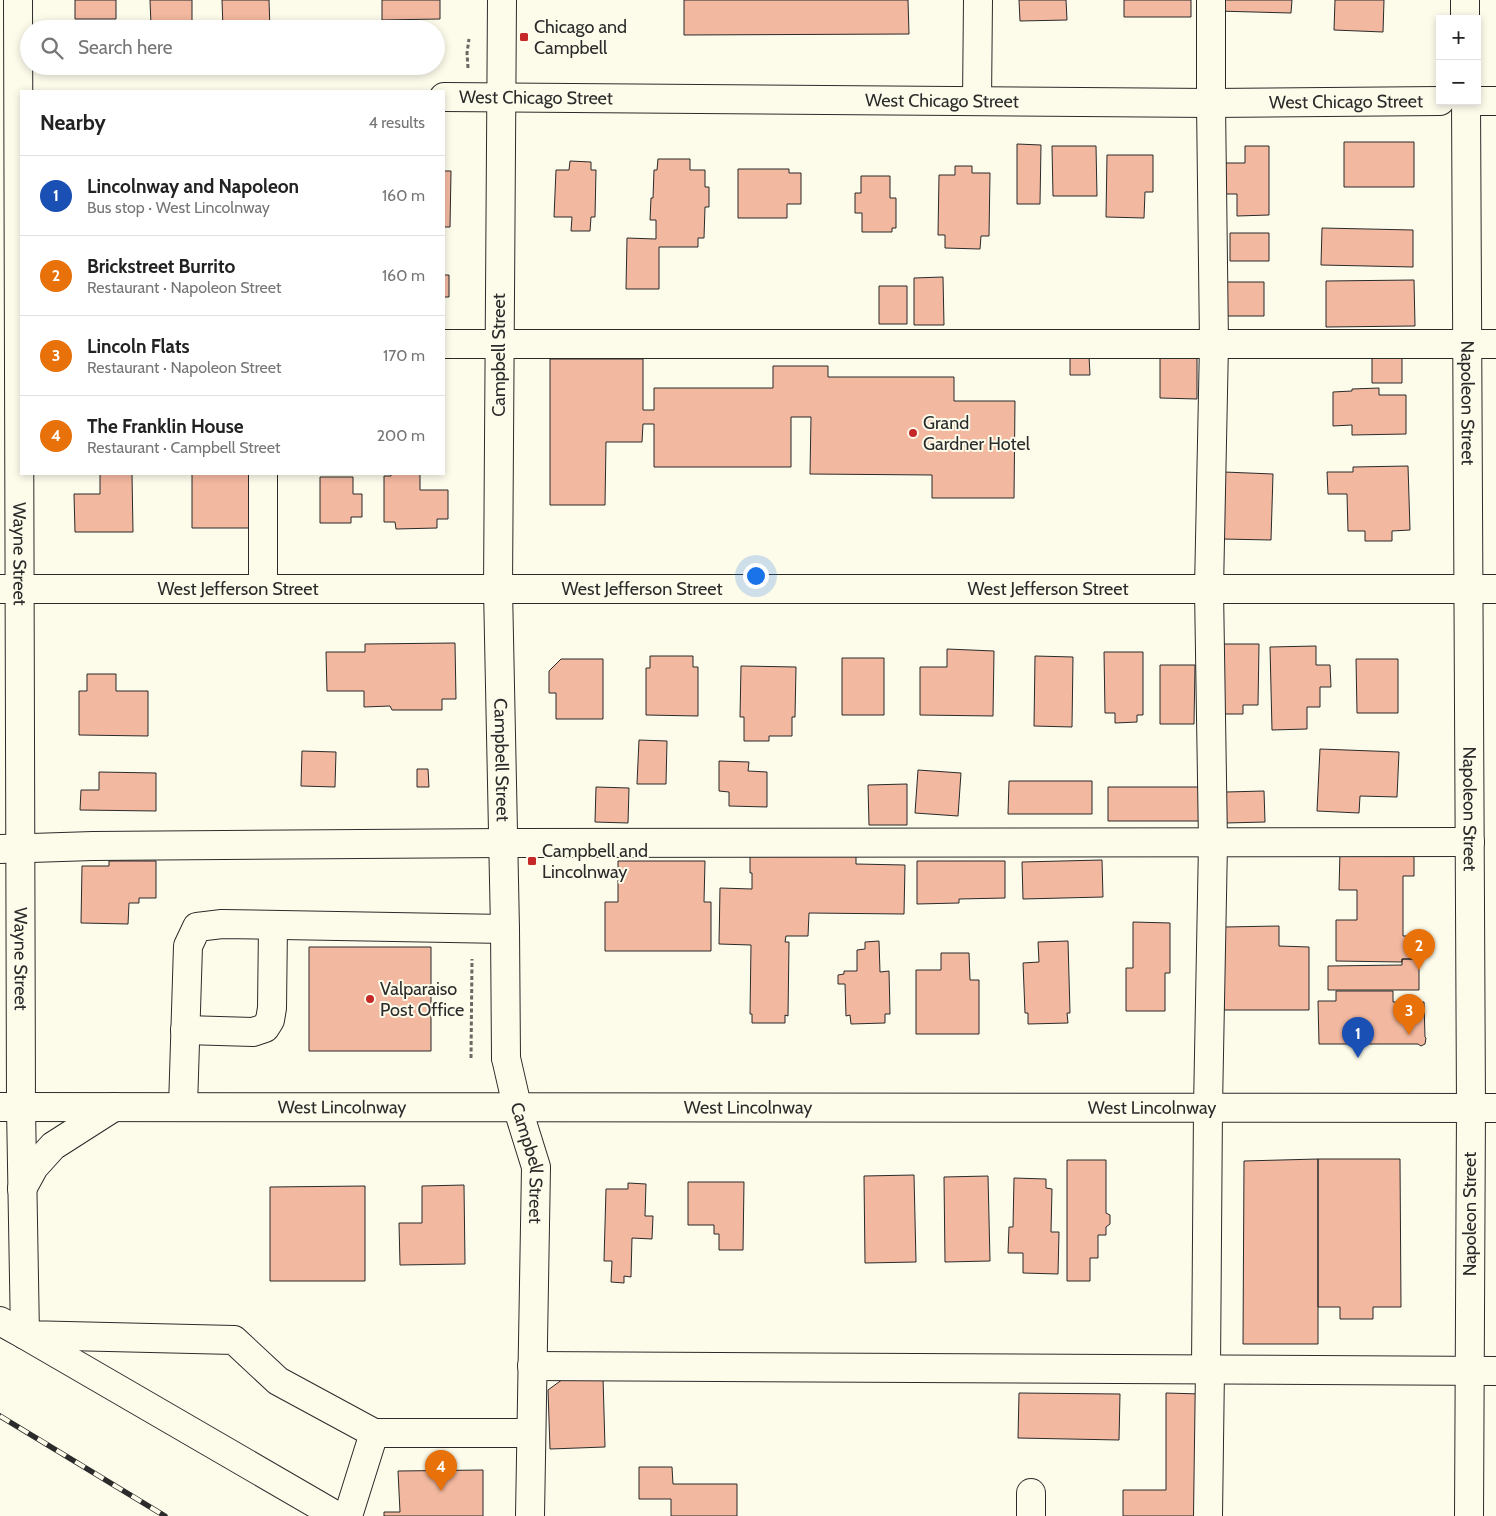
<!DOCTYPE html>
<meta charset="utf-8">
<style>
body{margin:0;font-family:Cabin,sans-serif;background:#f2f2f2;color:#222}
.controls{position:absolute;right:15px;top:15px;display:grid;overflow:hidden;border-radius:0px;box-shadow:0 2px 8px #0003}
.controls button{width:45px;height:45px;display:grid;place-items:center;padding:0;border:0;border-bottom:1px solid #e0e0e0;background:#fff;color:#222;font:25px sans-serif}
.you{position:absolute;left:755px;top:575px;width:18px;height:18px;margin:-12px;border:4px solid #fff;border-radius:50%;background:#1a73e8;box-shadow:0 0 0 8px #1a73e833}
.badge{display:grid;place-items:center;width:32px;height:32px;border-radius:50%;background:#c62828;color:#fff;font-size:16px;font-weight:700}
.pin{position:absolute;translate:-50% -41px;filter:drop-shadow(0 1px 2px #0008)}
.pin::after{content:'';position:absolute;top:26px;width:18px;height:15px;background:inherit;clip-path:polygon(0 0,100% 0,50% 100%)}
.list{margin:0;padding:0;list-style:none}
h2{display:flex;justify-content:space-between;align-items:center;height:65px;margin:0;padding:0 20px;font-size:21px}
h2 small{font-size:16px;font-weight:400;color:#767676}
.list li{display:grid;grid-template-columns:32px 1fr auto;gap:15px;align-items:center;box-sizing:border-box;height:80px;padding:0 20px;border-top:1px solid #e0e0e0}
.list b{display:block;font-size:19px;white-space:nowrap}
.list p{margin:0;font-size:16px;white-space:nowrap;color:#767676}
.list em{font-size:16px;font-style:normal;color:#767676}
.icon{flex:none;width:28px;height:28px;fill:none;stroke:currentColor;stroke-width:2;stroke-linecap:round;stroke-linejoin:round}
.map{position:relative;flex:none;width:1496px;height:1516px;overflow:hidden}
.search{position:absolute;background:#fff;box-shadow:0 2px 8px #0003;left:20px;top:20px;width:425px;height:55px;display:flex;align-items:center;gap:12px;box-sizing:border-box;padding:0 18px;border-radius:28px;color:#767676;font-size:19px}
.panel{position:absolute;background:#fff;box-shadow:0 2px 8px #0003;left:20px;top:90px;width:425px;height:385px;border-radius:0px}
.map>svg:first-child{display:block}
</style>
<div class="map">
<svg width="1496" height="1516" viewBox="0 0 1496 1516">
<rect width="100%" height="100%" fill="#fdfbea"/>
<!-- building -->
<path fill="#f2b8a0" stroke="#2b2b2b" d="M 75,0 L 116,0 L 116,19 L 75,19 Z
M 150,0 L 192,0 L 192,24 L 151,25 Z
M 222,0 L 269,0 L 270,29 L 223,29 Z
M 382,0 L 440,0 L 440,19 L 382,20 Z
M 684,0 L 908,0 L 909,34 L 684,35 Z
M 1019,0 L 1066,0 L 1067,20 L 1020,21 Z
M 1124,0 L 1191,0 L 1191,17 L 1124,17 Z
M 1216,0 L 1292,0 L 1291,13 L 1216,11 Z
M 1335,0 L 1384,0 L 1383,32 L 1334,30 Z
M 1344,142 L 1414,142 L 1414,187 L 1344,187 Z
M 1017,144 L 1041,145 L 1040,204 L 1017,204 Z
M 1052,146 L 1096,146 L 1097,196 L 1053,196 Z
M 1245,146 L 1269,146 L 1269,215 L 1237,216 L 1237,194 L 1225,194 L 1225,163 L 1245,163 Z
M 1107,155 L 1153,155 L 1153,192 L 1145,192 L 1144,218 L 1106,217 Z
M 658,159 L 690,159 L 690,170 L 705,170 L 705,187 L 709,187 L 709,207 L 705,207 L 704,238 L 698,238 L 698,247 L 659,247 L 659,289 L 626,289 L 627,238 L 656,239 L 656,220 L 650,220 L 651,198 L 653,198 L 654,170 L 657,170 Z
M 570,161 L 591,162 L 591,170 L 596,170 L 595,217 L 591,217 L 590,231 L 571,231 L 572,217 L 554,217 L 556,170 L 569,170 Z
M 955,166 L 972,166 L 972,173 L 990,173 L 989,236 L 981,236 L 980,249 L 945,248 L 945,235 L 938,235 L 939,175 L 955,175 Z
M 738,169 L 789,169 L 789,173 L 801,173 L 801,204 L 787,204 L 787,218 L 738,218 Z
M 444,171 L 451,171 L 450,227 L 444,227 Z
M 861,176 L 890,176 L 890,198 L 896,198 L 896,228 L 892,228 L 892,232 L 862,232 L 862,213 L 855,213 L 855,193 L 861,193 Z
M 1322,228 L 1413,230 L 1413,267 L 1321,265 Z
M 1230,233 L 1269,233 L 1269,261 L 1230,261 Z
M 444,275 L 449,275 L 449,297 L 444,297 Z
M 943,277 L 944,325 L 914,325 L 914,278 Z
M 1414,280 L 1415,326 L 1326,327 L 1326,281 Z
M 1224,282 L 1264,282 L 1264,316 L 1224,316 Z
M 879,286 L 907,286 L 907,324 L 879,324 Z
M 1372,348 L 1402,348 L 1402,383 L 1372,383 Z
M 1089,356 L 1090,375 L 1070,375 L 1070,357 Z
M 1160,356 L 1197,356 L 1197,399 L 1160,398 Z
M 550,359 L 643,359 L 643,410 L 654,410 L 654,388 L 773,388 L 773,366 L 828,366 L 828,377 L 954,377 L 954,401 L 1015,401 L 1014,498 L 932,498 L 932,475 L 810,474 L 811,417 L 791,417 L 791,467 L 654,467 L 654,424 L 643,424 L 642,442 L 606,442 L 605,505 L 550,505 Z
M 1379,388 L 1379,395 L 1406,395 L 1406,434 L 1352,435 L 1352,425 L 1333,426 L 1333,392 L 1352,391 L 1352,389 Z
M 1408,466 L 1410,530 L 1392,531 L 1392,541 L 1365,541 L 1365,531 L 1348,531 L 1347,494 L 1328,494 L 1327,472 L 1353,472 L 1353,467 Z
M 1224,472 L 1273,474 L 1271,540 L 1222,539 Z
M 100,474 L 132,474 L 133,532 L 75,532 L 74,494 L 100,494 Z
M 192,474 L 252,474 L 252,528 L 192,528 Z
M 391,474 L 420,474 L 420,490 L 448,490 L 448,519 L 437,519 L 437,528 L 396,529 L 395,522 L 384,522 L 384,476 L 391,476 Z
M 320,477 L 353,477 L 353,494 L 362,494 L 362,517 L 351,517 L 351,523 L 320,523 Z
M 455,643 L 456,699 L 442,699 L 442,710 L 392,710 L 390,706 L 364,707 L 364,691 L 327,691 L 326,652 L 365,652 L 365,644 Z
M 1223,644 L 1259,644 L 1258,705 L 1243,705 L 1243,714 L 1219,714 Z
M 1316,646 L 1316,665 L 1330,665 L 1331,687 L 1320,687 L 1320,707 L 1307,707 L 1307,729 L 1272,730 L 1270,647 Z
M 947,649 L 994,651 L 993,716 L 920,715 L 920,667 L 947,667 Z
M 1104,652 L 1143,652 L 1143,715 L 1137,715 L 1137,722 L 1115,723 L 1115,713 L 1105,713 Z
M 650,656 L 693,656 L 693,667 L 698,667 L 698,716 L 646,715 L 646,668 L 650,668 Z
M 1035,656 L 1073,657 L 1072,727 L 1034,726 Z
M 842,658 L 884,658 L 884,715 L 842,715 Z
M 561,659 L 603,659 L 603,719 L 556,719 L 556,693 L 549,693 L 549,671 Z
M 1356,659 L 1398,659 L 1398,713 L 1357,713 Z
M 1160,665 L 1195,665 L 1194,724 L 1160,724 Z
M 741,666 L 796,667 L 795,717 L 792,717 L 792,736 L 769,736 L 769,741 L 744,741 L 744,717 L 740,717 Z
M 87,674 L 116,674 L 116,691 L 148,691 L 148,736 L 79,735 L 79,691 L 87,691 Z
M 639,740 L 667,741 L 666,784 L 637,784 Z
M 1320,749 L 1399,752 L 1397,797 L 1360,796 L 1359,813 L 1317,811 Z
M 302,751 L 336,752 L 335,787 L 301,786 Z
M 719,761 L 749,762 L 748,771 L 767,772 L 767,807 L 729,806 L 729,792 L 719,791 Z
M 417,769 L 428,769 L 429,787 L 417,787 Z
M 918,770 L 961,773 L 958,816 L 915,813 Z
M 99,772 L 156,773 L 156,811 L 80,810 L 81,790 L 99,790 Z
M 1009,781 L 1092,781 L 1092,814 L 1008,814 Z
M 907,784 L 907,825 L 869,825 L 868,785 Z
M 596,787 L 629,788 L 628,823 L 595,822 Z
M 1108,787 L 1199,787 L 1199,821 L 1108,821 Z
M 1264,791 L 1265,822 L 1226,823 L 1226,792 Z
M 750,848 L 856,854 L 856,864 L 905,865 L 904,914 L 809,913 L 808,936 L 786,936 L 785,942 L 789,942 L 788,1016 L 785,1015 L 785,1023 L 752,1023 L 752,1014 L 750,1014 L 751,945 L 719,944 L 720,888 L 752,889 L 752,873 L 750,873 Z
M 1340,851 L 1414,854 L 1414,876 L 1403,876 L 1403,936 L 1414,936 L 1414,959 L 1402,959 L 1402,962 L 1336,961 L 1336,920 L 1357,920 L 1357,890 L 1339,890 Z
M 1102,860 L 1103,897 L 1023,899 L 1022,862 Z
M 109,861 L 156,861 L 156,898 L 139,898 L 139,903 L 129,903 L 128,924 L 81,923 L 82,866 L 109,866 Z
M 618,861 L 705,861 L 704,902 L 711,902 L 711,951 L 605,951 L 605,902 L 618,902 Z
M 917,861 L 1005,861 L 1005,898 L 959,899 L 959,903 L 917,904 Z
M 1133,922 L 1170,923 L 1170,973 L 1165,973 L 1165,1011 L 1126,1011 L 1126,968 L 1133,968 Z
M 1279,926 L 1279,946 L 1309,947 L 1309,1010 L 1224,1010 L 1224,927 Z
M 879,941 L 880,972 L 889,971 L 890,1014 L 885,1014 L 885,1023 L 851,1024 L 850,1015 L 846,1016 L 845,984 L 838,984 L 838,975 L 844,974 L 844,971 L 857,971 L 857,950 L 865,949 L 865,942 Z
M 1068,941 L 1070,1013 L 1067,1013 L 1068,1023 L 1028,1024 L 1028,1013 L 1025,1013 L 1023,963 L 1039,962 L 1038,942 Z
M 309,947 L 431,947 L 431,1051 L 309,1051 Z
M 941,953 L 969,953 L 970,980 L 979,980 L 979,1034 L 916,1034 L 916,970 L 941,970 Z
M 1402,959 L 1419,959 L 1419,990 L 1328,990 L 1328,966 L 1402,965 Z
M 1336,991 L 1393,991 L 1393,1002 L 1424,1002 L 1425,1037 L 1426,1038 L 1425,1044 L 1421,1046 L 1418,1044 L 1319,1044 L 1318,1001 L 1336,1001 Z
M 1318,1159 L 1318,1344 L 1243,1344 L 1244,1161 Z
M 1318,1159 L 1400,1159 L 1401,1307 L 1373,1307 L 1373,1319 L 1340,1319 L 1340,1307 L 1318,1307 Z
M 1067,1160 L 1106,1160 L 1106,1213 L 1110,1215 L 1110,1224 L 1106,1227 L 1106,1235 L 1098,1235 L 1098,1258 L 1090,1258 L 1090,1281 L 1067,1281 Z
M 914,1175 L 916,1262 L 865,1263 L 864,1176 Z
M 988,1176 L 990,1261 L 945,1262 L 944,1177 Z
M 1014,1178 L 1046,1179 L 1046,1188 L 1052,1189 L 1051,1232 L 1059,1232 L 1058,1274 L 1023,1273 L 1023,1253 L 1008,1253 L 1009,1227 L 1013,1227 Z
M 688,1182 L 744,1182 L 743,1250 L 719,1250 L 719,1234 L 714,1234 L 714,1225 L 688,1225 Z
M 628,1183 L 646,1184 L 645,1216 L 653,1216 L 652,1239 L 632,1238 L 631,1277 L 624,1276 L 624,1283 L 611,1282 L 612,1261 L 604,1261 L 606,1189 L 628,1189 Z
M 464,1185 L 465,1264 L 400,1265 L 399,1223 L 422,1223 L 422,1186 Z
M 365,1186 L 365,1281 L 270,1281 L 270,1187 Z
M 603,1378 L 605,1447 L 550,1449 L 548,1390 L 563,1379 Z
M 1019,1393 L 1120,1394 L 1119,1440 L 1018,1438 Z
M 1166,1393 L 1201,1394 L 1200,1516 L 1123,1516 L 1123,1490 L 1166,1490 Z
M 639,1467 L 672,1467 L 673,1484 L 737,1484 L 737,1516 L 671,1516 L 671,1499 L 639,1499 Z
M 483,1470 L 483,1516 L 384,1516 L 384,1512 L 400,1512 L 398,1471 Z"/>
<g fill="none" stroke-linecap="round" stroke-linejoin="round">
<defs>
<g id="minor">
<path id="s1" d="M 18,0 L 21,1108 L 25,1335 L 234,1340 L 278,1381 L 374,1433 L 531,1433"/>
<path d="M 1465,0 L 1465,19"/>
<path id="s2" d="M 444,97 L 1211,103 L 1440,101"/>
<path d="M 977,101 L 978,0"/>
<path id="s3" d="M 1466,101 L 1471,1108 L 1469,1516"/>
<path d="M 1477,101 L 1496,101"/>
<path d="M 444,344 L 1496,344"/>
<path d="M 263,474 L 263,589"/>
<path id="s4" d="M 0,589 L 1496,589"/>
<path d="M 0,849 L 93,846 L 503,843 L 1470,842"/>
<path d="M 185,1030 L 253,1032 L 265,1028 L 270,1020 L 272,1008 L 273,925"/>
<path id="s5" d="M 506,1058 L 517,1106 L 536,1167 L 530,1516"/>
<path d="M 183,1107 L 188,946 L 197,927 L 222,924 L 505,929"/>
<path d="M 22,1189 L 34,1167 L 53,1146 L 114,1107"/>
<path d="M 0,1321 L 25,1335 L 337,1516"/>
<path d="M 532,1366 L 1496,1371"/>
<path d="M 1206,1369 L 1208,1107 L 1213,843 L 1209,589 L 1214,344 L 1211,103 L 1211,0"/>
<path d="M 348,1516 L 374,1433"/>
<path d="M 1031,1516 L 1031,1493"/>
<path d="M 1208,1516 L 1210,1369"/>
</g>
<g id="major">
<path id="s6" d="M 502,0 L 498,589 L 505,929 L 506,1058"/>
<path id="s7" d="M 0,1107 L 1496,1108"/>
</g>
</defs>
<!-- minor casing -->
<use href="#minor" stroke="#2b2b2b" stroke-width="30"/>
<!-- major casing -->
<use href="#major" stroke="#2b2b2b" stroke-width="30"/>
<!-- path -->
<path stroke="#6a6964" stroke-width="3" stroke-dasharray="4 2.5" stroke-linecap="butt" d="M 468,68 L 467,53 L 469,39
M 471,1058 L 472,959"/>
<!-- minor -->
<use href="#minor" stroke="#fdfbea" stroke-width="28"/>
<!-- major -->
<use href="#major" stroke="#fdfbea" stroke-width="28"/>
<defs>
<path id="rail" d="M 0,1416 L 165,1516"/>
</defs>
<!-- rail casing -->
<use href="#rail" stroke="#2b2b2b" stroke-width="5.5"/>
<!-- rail -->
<use href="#rail" stroke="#fdfbea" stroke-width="4" stroke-dasharray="11" stroke-linecap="butt"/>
</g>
<!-- markers -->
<g fill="#c62828" stroke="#fdfbea" stroke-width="2">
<rect x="519" y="32" width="10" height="10" rx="2.5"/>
<circle cx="913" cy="433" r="5"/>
<rect x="527" y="856" width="10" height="10" rx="2.5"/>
<circle cx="370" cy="999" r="5"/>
</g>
<g text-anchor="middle" stroke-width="4" stroke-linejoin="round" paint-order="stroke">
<!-- poi labels -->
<g font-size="18" fill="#2b2b2b" stroke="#fdfbea" text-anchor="start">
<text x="534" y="33">Chicago and<tspan x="534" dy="21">Campbell</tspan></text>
<text x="923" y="429">Grand<tspan x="923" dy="21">Gardner Hotel</tspan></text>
<text x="542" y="857">Campbell and<tspan x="542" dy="21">Lincolnway</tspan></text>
<text x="380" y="995">Valparaiso<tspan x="380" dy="21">Post Office</tspan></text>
</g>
<!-- street labels -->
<g font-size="18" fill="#2b2b2b" stroke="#fdfbea">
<text dy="6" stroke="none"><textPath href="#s2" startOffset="92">West Chicago Street</textPath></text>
<text dy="6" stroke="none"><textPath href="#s2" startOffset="498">West Chicago Street</textPath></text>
<text dy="6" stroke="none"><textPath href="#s2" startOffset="902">West Chicago Street</textPath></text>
<text transform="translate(499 355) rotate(-90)" y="6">Campbell Street</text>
<text dy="6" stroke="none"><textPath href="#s3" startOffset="302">Napoleon Street</textPath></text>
<text dy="6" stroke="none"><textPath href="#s1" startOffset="554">Wayne Street</textPath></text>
<text dy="6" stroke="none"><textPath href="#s4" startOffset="238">West Jefferson Street</textPath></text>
<text dy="6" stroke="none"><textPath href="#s4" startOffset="642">West Jefferson Street</textPath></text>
<text dy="6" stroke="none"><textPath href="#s4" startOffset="1048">West Jefferson Street</textPath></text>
<text dy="6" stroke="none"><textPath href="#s6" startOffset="760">Campbell Street</textPath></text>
<text dy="6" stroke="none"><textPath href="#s3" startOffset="708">Napoleon Street</textPath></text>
<text dy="6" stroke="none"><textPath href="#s1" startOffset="959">Wayne Street</textPath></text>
<text dy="6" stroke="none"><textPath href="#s7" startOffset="342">West Lincolnway</textPath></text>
<text dy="6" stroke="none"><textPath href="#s7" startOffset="748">West Lincolnway</textPath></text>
<text dy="6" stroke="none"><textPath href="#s7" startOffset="1152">West Lincolnway</textPath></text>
<text dy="6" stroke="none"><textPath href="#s5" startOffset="108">Campbell Street</textPath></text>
<text transform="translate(1470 1214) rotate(-90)" y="6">Napoleon Street</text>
</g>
</g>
</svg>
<div class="controls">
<button>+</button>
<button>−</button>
</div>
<div class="you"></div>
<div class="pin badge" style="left:1358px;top:1058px;background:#1a4fb4">1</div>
<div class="pin badge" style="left:1419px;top:970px;background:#e8710a">2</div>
<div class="pin badge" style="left:1409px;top:1035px;background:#e8710a">3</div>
<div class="pin badge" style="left:441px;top:1491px;background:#e8710a">4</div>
<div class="search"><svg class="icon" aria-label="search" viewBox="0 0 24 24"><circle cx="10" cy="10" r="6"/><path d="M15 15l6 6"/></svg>Search here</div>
<section class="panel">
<h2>Nearby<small>4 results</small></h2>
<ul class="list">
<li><span class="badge" style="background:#1a4fb4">1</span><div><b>Lincolnway and Napoleon</b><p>Bus stop · West Lincolnway</p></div><em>160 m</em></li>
<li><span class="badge" style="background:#e8710a">2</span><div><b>Brickstreet Burrito</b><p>Restaurant · Napoleon Street</p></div><em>160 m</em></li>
<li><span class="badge" style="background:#e8710a">3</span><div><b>Lincoln Flats</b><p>Restaurant · Napoleon Street</p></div><em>170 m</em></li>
<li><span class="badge" style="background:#e8710a">4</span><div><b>The Franklin House</b><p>Restaurant · Campbell Street</p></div><em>200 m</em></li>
</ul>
</section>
</div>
